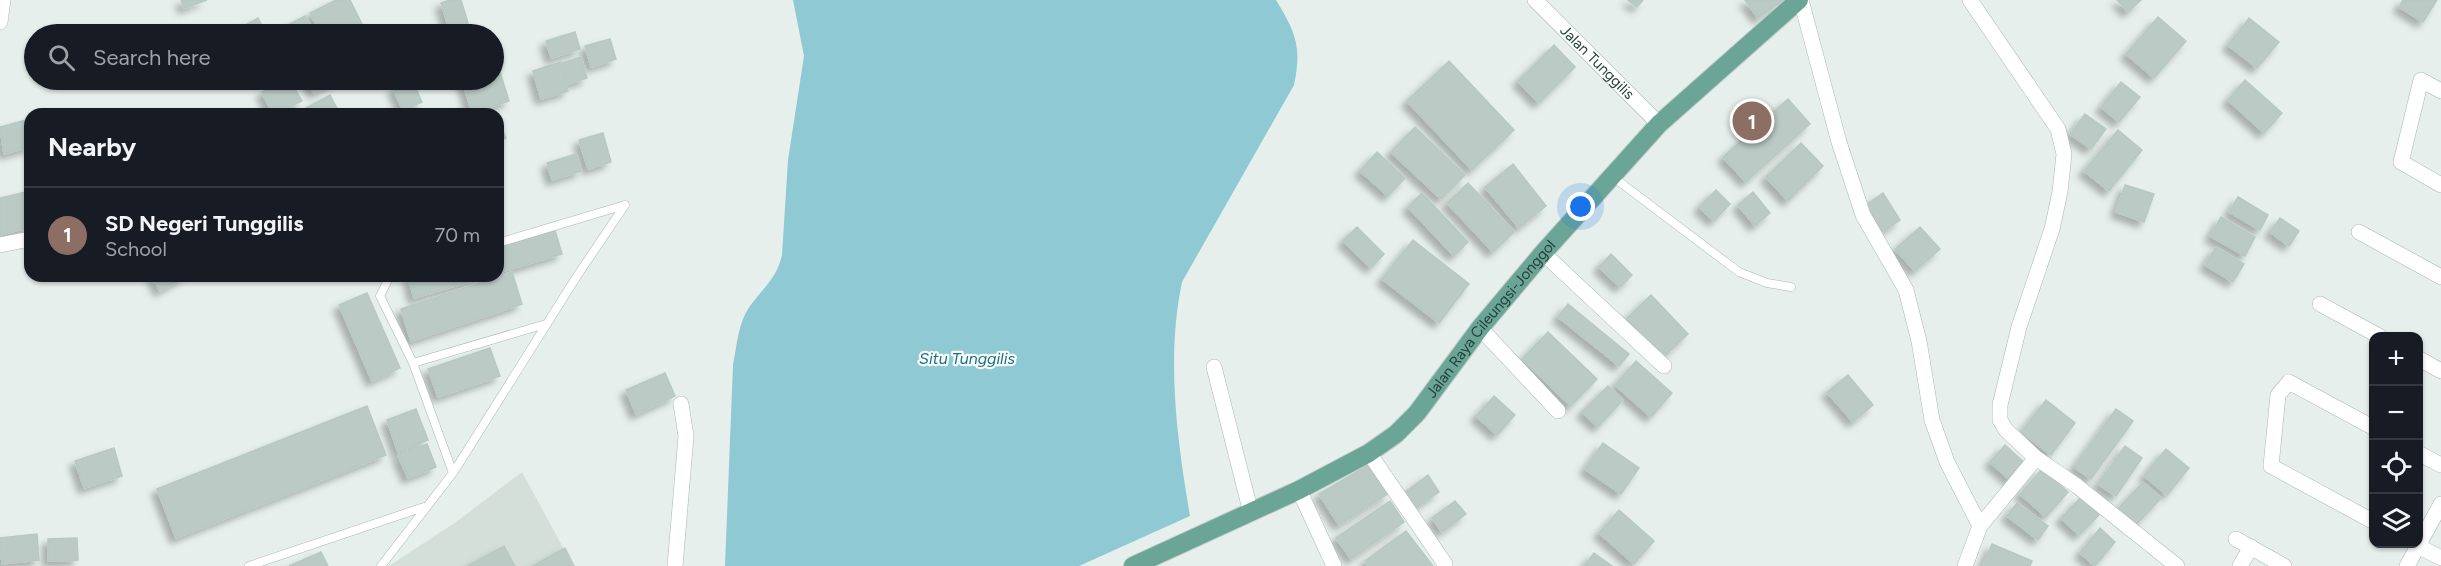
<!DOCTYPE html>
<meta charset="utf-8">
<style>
body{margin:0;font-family:Figtree,sans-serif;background:#20242c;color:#f1f3f6}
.controls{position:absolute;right:18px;bottom:18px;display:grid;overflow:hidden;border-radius:12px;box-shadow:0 2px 4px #0004}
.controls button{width:54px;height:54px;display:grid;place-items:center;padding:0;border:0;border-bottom:2px solid #363941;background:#171b24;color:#f1f3f6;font:30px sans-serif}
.you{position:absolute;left:1581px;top:207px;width:21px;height:21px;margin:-15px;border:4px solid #fff;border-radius:50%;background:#1a73e8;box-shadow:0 0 0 9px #1a73e833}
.badge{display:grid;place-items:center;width:39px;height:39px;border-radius:50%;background:#0f766e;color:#fff;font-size:20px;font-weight:700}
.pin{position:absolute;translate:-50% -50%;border:3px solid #fff;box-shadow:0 2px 6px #0006}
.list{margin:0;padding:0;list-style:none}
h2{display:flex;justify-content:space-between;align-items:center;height:78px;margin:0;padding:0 24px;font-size:26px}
h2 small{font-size:20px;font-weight:400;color:#9ea1a6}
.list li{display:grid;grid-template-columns:39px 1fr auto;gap:18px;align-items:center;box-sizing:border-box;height:96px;padding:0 24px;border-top:2px solid #363941}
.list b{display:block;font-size:22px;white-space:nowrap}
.list p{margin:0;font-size:20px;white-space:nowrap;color:#9ea1a6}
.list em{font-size:20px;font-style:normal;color:#9ea1a6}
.icon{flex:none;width:33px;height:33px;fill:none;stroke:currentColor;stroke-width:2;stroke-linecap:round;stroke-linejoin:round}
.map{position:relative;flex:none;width:2441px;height:566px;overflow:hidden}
.search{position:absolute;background:#171b24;box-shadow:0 2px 4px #0004;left:24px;top:24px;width:480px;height:66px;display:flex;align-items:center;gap:15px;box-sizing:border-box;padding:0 21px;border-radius:33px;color:#9ea1a6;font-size:22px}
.panel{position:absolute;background:#171b24;box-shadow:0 2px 4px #0004;left:24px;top:108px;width:480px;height:174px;border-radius:18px}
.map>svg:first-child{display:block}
</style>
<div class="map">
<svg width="2441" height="566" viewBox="0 0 2441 566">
<defs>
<filter id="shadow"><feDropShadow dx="-5.5" dy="5.5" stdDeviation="3" flood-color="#0004"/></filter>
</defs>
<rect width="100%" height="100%" fill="#e6efeb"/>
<!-- built -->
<path fill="#d4dfda" d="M 522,472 L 573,566 L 389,566 L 456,522 Z"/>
<!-- water -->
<path fill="#8ec9d4" d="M 793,0 L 1276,0 C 1296,33 1302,47 1294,85 L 1182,282 C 1166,358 1177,440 1190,516 L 1079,566 L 725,566 L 733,365 C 737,345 738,323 750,306 C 763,288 777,278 782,255 L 788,160 L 804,56 Z"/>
<!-- building -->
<path fill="#bbcac4" stroke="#b8c9c2" stroke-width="1.5" filter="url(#shadow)" d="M 181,0 L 207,0 L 184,8 Z
M 336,0 L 350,0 L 365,30 L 356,34 L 321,34 L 310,13 Z
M 450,0 L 461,0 L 468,23 L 449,29 L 441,3 Z
M 1628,0 L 1643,0 L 1637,7 Z
M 1745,0 L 1784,0 L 1758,18 Z
M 2117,0 L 2141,0 L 2128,12 Z
M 2403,0 L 2437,0 L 2423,22 L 2399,7 Z
M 305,16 L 314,32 L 309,34 L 271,34 Z
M 2158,17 L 2186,41 L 2154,78 L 2126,54 Z
M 258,18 L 266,34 L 235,34 L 233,32 Z
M 2249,18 L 2279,42 L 2257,68 L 2228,45 Z
M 575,32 L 580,49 L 551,58 L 546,41 Z
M 610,39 L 616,59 L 591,67 L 585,46 Z
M 1554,45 L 1575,67 L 1539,103 L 1518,81 Z
M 581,57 L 587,78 L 568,84 L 562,63 Z
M 1449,61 L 1514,130 L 1472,170 L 1407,101 Z
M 560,62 L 568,91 L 541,99 L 533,71 Z
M 498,65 L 509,101 L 472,113 L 462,80 L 494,80 L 494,67 Z
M 285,80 L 290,80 L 302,101 L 273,114 L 262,92 Z
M 306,80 L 339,80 L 314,93 Z
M 412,80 L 422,102 L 403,110 L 393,88 Z
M 2245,80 L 2282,113 L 2264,133 L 2228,100 Z
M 2121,82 L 2140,97 L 2119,122 L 2101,107 Z
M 330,95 L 340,114 L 298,114 L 297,113 Z
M 1788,99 L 1810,124 L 1746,182 L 1723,157 Z
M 75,110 L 76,114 L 57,114 Z
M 2085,114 L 2106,129 L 2091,149 L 2070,134 Z
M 30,119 L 30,147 L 4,154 L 0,127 Z
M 498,121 L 506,138 L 498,142 Z
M 1415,127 L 1465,175 L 1441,199 L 1391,152 Z
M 2118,130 L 2142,150 L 2109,191 L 2084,171 Z
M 603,133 L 611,162 L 588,169 L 579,140 Z
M 1801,143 L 1823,166 L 1788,201 L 1766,177 Z
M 1377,152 L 1405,178 L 1388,196 L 1360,171 Z
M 576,154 L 581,171 L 552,180 L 547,163 Z
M 1513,164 L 1546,206 L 1519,228 L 1485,187 Z
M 1468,183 L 1514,232 L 1493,252 L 1447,203 Z
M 2125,185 L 2154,194 L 2144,222 L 2116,212 Z
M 1716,190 L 1730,204 L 1714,221 L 1699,207 Z
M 30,191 L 30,227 L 0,235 L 0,198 Z
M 1753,192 L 1770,213 L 1755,226 L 1738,205 Z
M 1422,193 L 1468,242 L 1454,256 L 1408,207 Z
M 1883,193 L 1900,220 L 1883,232 L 1866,205 Z
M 2238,197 L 2268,215 L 2260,230 L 2229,212 Z
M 2221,217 L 2255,237 L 2245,256 L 2210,236 Z
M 2280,218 L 2299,231 L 2289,246 L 2270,232 Z
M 554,227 L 562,254 L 498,273 L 498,244 Z
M 1357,227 L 1384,254 L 1371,268 L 1343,241 Z
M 1920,227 L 1940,249 L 1915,271 L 1895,249 Z
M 1413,240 L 1469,284 L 1439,323 L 1382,279 Z
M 2216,247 L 2244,264 L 2233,282 L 2205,265 Z
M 1611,254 L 1632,275 L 1620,287 L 1599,267 Z
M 512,272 L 522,304 L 411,341 L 401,309 Z
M 152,276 L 187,276 L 160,291 Z
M 408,276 L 489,276 L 414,298 Z
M 367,293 L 400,368 L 372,381 L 339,305 Z
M 1651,295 L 1688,334 L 1664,357 L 1627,318 Z
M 1568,304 L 1629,354 L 1619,366 L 1558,317 Z
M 1548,332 L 1597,379 L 1571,406 L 1522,359 Z
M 490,348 L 500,376 L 438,397 L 428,369 Z
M 1636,361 L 1672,393 L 1651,417 L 1615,385 Z
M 665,373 L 675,396 L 636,414 L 626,390 Z
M 1848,375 L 1873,405 L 1853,422 L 1827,392 Z
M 1608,386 L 1623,400 L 1598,427 L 1582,412 Z
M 1494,396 L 1515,415 L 1497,435 L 1476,416 Z
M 2046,400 L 2075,423 L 2051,455 L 2021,432 Z
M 367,406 L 386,455 L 176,538 L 157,489 Z
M 416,409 L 428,440 L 398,452 L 387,420 Z
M 2116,409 L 2133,421 L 2091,479 L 2074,467 Z
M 1603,443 L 1639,468 L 1621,494 L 1585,469 Z
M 427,444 L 436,467 L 408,478 L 398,455 Z
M 2005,445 L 2026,464 L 2011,481 L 1990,462 Z
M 2125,446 L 2142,458 L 2116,496 L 2098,484 Z
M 114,448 L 122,476 L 84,488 L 75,461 Z
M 2166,449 L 2189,468 L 2167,495 L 2144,476 Z
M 1370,464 L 1389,493 L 1339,525 L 1319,494 Z
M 2042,469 L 2068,492 L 2046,517 L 2020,494 Z
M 1428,475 L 1439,492 L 1415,508 L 1404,493 Z
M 2143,482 L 2161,498 L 2134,527 L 2117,510 Z
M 2081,497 L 2099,515 L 2079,535 L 2061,518 Z
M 1390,501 L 1404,522 L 1351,559 L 1336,538 Z
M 1455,501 L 1466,514 L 1442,532 L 1432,518 Z
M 2017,503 L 2048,526 L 2038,540 L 2007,516 Z
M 1619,510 L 1654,541 L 1634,564 L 1599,533 Z
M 2100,528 L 2115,542 L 2095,566 L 2080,553 Z
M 1406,531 L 1433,566 L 1368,566 L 1365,561 Z
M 37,534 L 39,560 L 2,564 L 0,538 Z
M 77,538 L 78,560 L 48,561 L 48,539 Z
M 1992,544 L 2032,561 L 2030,566 L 1983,566 Z
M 504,546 L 515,566 L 468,566 Z
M 565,548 L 574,566 L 533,566 Z
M 321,552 L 328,566 L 289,566 Z
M 1594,553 L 1612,566 L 1584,566 Z"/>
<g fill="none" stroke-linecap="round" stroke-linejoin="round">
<defs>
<path id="service" d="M 1613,177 L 1739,272 L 1767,283 L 1791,287
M 498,243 L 625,205
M 390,276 L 380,296 L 413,363 L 453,473
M 413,363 L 546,324
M 249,566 L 424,507
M 381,566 L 453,473 L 577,276 L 625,205"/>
<g id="minor">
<path id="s1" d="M 1535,0 L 1659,124"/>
<path d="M 1801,0 L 1839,142 L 1863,215 L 1906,290 L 1919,341 L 1932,420 L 1947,462 L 1980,526"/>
<path d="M 1970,0 L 2058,129 L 2064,154 L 2060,192 L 2052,229 L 2019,327 L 2000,405 L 2000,420 L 2006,430 L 2036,458 L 2077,486 L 2177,566"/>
<path d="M 0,22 L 3,0"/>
<path d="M 2441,91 L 2421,80 L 2401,162 L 2441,185"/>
<path d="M 2359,232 L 2441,277"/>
<path d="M 0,245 L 30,239"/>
<path d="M 1543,253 L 1664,366"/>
<path d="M 2320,304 L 2379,336"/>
<path d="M 1480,328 L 1558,411"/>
<path d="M 2418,358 L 2441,371"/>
<path d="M 1214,367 L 1251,513"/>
<path d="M 2374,428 L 2289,382 L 2278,395 L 2271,466 L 2374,522"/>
<path d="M 1369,453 L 1445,564"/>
<path d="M 2418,453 L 2441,465"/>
<path d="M 1299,490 L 1334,566"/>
<path d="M 2236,539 L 2284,566"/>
<path d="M 2414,544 L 2441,558"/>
<path d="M 675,566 L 686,436 L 681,404"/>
<path d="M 1965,566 L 1980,526 L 2036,458"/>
<path d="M 2240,566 L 2251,547"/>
<path d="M 2407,566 L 2441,504"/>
</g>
<g id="primary">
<path id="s2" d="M 1133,566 L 1299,490 L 1369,453 L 1396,434 L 1417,413 L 1480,328 L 1543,253 L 1659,124 L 1799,0"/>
</g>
</defs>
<!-- service casing -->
<use href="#service" stroke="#a8b8b2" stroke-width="9"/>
<!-- minor casing -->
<use href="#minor" stroke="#a8b8b2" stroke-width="16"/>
<!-- primary casing -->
<use href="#primary" stroke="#c2cac8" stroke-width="20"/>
<!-- service -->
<use href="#service" stroke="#fff" stroke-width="8"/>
<!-- minor -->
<use href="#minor" stroke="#fff" stroke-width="15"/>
<!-- primary -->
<use href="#primary" stroke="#6aa596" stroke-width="18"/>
</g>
<g text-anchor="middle" stroke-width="4.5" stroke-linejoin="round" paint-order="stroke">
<!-- street labels -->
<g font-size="15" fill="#24423a" stroke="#f7fbf9">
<text dy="5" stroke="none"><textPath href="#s1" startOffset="88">Jalan Tunggilis</textPath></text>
<text dy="5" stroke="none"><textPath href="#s2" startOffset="444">Jalan Raya Cileungsi-Jonggol</textPath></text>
</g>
<!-- water labels -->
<g font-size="16" font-style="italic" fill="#1c6f80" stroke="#f7fbf9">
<text x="967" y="364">Situ Tunggilis</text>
</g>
</g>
</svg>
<div class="controls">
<button>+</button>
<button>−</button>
<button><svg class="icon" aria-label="locate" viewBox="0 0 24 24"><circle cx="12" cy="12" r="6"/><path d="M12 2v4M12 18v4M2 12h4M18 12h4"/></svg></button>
<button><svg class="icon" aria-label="layers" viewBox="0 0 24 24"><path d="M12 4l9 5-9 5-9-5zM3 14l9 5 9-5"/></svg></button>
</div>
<div class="you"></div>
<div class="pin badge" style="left:1752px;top:121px;background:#8d6e63">1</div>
<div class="search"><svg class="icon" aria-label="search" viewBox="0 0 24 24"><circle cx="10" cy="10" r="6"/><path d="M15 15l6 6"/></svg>Search here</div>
<section class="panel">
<h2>Nearby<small></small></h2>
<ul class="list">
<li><span class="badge" style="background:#8d6e63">1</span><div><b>SD Negeri Tunggilis</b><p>School</p></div><em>70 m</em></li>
</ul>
</section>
</div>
